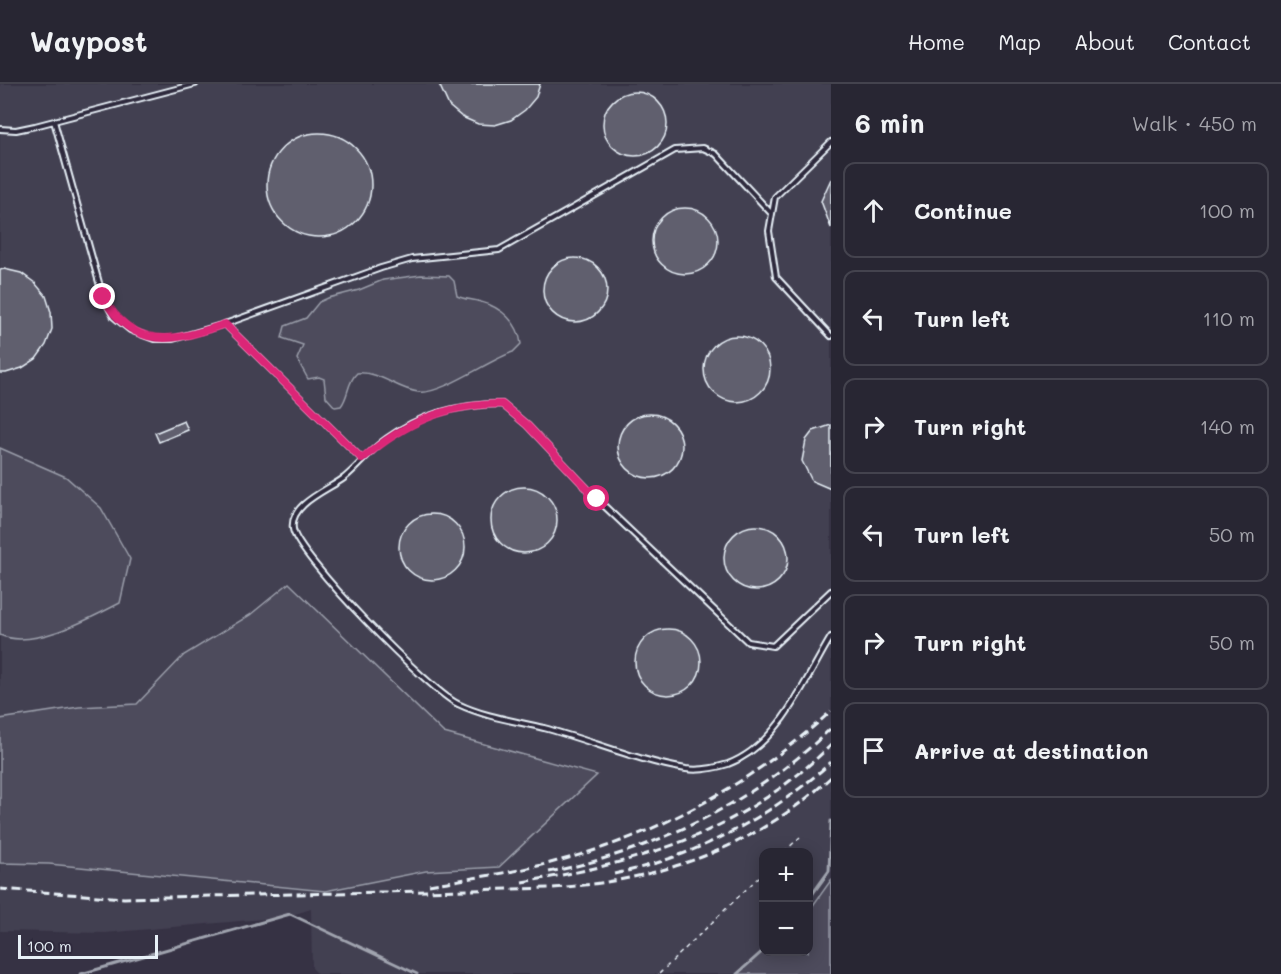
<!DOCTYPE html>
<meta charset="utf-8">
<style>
body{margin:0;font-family:Mali,sans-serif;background:#34323f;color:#f1f3f6}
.controls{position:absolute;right:18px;bottom:18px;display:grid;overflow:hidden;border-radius:12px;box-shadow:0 3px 15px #0003}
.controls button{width:54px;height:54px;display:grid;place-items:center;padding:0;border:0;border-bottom:2px solid #44434e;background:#282633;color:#f1f3f6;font:30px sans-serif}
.scale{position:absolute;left:18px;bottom:15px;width:140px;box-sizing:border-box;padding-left:6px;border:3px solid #e8f1f8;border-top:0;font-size:16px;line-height:21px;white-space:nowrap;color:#e8f1f8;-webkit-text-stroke:4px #2f2a3d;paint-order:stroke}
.stop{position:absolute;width:18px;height:18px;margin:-14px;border:4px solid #db2777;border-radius:50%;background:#fff}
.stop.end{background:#db2777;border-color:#fff;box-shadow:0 2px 6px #0008}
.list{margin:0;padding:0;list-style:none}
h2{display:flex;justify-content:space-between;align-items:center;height:78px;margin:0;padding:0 24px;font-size:26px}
h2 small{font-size:20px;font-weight:400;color:#a5a5ac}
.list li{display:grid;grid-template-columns:39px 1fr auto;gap:18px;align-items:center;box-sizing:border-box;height:96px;margin:0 12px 12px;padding:0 12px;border:2px solid #44434e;border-radius:12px}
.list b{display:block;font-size:22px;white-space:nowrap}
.list em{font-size:20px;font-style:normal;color:#a5a5ac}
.icon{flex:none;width:33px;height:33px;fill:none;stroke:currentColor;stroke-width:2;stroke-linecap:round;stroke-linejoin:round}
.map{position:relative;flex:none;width:831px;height:890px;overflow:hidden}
header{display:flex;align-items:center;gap:36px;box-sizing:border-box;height:84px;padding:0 30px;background:#282633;border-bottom:2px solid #44434e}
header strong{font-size:28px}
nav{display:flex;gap:33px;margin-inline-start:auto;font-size:21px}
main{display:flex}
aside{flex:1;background:#282633}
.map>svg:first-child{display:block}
</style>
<header>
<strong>Waypost</strong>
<nav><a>Home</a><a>Map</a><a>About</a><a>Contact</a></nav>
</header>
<main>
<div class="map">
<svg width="831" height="890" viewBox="0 0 831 890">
<rect width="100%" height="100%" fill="#363244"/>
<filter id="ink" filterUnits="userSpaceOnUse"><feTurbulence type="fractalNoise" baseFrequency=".0167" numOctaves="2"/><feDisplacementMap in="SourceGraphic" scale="12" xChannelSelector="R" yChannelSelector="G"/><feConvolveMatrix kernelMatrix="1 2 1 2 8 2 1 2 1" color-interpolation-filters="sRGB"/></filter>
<g filter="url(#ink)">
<!-- built -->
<path fill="#433f51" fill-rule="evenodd" d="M 0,0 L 831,0 L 831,890 L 318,890 L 312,884 L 311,825 L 286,833 L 105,849 L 0,847 ZM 764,768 L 808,768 L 808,868 L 764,868 Z"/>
<!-- green -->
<path fill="#4d4b5c" stroke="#9a9eaa" stroke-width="1.5" d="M 421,191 L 449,192 L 454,197 L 457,212 C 465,216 473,215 481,218 C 501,223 519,239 521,260 L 513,268 C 489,276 439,312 418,308 C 396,305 380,287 357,289 C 347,298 349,312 341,322 L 335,323 L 326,313 L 324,295 L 319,293 L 308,295 L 297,275 L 303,261 L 282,254 L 285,242 L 306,234 L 319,218 L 328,214 L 359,206 L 383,196 Z
M 0,364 L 66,393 L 101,424 L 130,475 L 120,519 C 91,534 33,566 0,551 Z
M 289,499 L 444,649 L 597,691 L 499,783 L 426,787 L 325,807 L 49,780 L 0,779 L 0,635 L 79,623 L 137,620 L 184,571 L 250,531 Z
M 831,796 L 831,890 L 737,890 L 763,866 L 808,868 L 809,827 Z"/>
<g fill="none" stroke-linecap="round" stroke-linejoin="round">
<!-- stream -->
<path stroke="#a0a4af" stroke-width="3" d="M 808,816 L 829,787 L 831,737
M 81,890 L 290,830 L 417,890
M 737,890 L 764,866"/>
</g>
<!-- building -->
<path fill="#605e6e" stroke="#e8f1f8" stroke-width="1.5" d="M 439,0 L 540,0 L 536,13 L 525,26 L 511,36 L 495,41 L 478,40 L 462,33 L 449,22 Z
M603 40a32 32 0 1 1 64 0a32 32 0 1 1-64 0Z
M267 101a52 52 0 1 1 104 0a52 52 0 1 1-104 0Z
M 831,95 L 831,144 L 821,117 Z
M652 157a33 33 0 1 1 66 0a33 33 0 1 1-66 0Z
M543 206a32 32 0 1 1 64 0a32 32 0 1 1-64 0Z
M 4,185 L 21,189 L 35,199 L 46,212 L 51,228 L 52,245 L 46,261 L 36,275 L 22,284 L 6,289 L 0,289 L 0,186 Z
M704 285a33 33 0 1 1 66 0a33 33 0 1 1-66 0Z
M618 362a32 32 0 1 1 64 0a32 32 0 1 1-64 0Z
M 184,337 L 188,346 L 159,358 L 155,349 Z
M 831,341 L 831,405 L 812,397 L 802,377 L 806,356 L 813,347 Z
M491 436a33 33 0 1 1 66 0a33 33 0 1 1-66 0Z
M399 463a33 33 0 1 1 66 0a33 33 0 1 1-66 0Z
M724 474a32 32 0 1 1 64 0a32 32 0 1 1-64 0Z
M635 578a33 33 0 1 1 66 0a33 33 0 1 1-66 0Z"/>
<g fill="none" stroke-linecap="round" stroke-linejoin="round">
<defs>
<path id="lane" d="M 54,37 L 103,213 L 114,233 L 130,246 L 154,255 L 173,255 L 225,240 L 381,184 L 412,175 L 499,166 L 675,66 L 703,64 L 716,70 L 771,129
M 0,45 L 16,46 L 35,42 L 195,0
M 831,58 L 775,113 L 769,147 L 776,193 L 831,252
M 225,240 L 362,375
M 831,507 L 773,562 L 748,558 L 597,415 L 527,341 L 502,320 C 460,320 420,330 386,355 C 370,366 359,382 344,394 C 328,406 289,420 293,445 C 296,471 431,608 458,620 C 485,633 515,637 544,644 C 592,657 638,677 686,685 C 700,687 715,684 728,680 C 779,661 805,596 831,553"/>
</defs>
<!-- lane casing -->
<use href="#lane" stroke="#e8f1f8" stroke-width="8"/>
<!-- path -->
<path stroke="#e8f1f8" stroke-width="1.5" stroke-dasharray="4.5 4.5" stroke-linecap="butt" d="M 784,768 L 800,753
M 659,890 L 764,788"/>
<!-- lane -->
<use href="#lane" stroke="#2f2a3d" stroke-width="4"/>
<!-- rail -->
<path stroke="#e8f1f8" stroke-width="3" stroke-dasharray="9 4.5" stroke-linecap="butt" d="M 549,788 C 652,768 756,718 831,644
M 614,790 C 695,773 770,734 831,678
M 522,798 C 642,779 742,748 831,661
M 429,801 C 470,794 513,789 554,778 C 657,752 753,699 831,627
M 0,805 L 124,814 L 553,804 C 657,797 754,765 831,693"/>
</g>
</g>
<g fill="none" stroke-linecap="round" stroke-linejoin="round" filter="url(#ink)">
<!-- route -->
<path stroke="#db2777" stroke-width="8" d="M 103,213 C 133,267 174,258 225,240 L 362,375 C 405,339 445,320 502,320 L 527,341 L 597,415"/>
</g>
</svg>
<div class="controls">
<button>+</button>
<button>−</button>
</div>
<div class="scale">100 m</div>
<div class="stop" style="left:597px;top:415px"></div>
<div class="stop end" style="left:103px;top:213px"></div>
</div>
<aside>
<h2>6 min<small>Walk · 450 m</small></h2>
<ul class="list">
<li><svg class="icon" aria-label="ahead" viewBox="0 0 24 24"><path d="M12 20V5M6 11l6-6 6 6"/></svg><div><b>Continue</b></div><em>100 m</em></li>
<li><svg class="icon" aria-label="left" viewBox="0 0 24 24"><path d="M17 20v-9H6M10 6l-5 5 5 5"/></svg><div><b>Turn left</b></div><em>110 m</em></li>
<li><svg class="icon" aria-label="right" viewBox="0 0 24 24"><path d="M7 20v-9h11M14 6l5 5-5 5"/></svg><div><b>Turn right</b></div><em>140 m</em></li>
<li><svg class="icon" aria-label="left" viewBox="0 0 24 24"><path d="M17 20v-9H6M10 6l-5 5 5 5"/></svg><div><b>Turn left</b></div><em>50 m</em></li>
<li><svg class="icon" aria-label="right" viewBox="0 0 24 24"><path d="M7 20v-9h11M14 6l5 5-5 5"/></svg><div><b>Turn right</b></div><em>50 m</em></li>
<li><svg class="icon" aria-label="arrive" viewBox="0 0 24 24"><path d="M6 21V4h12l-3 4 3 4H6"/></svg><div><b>Arrive at destination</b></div></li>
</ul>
</aside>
</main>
